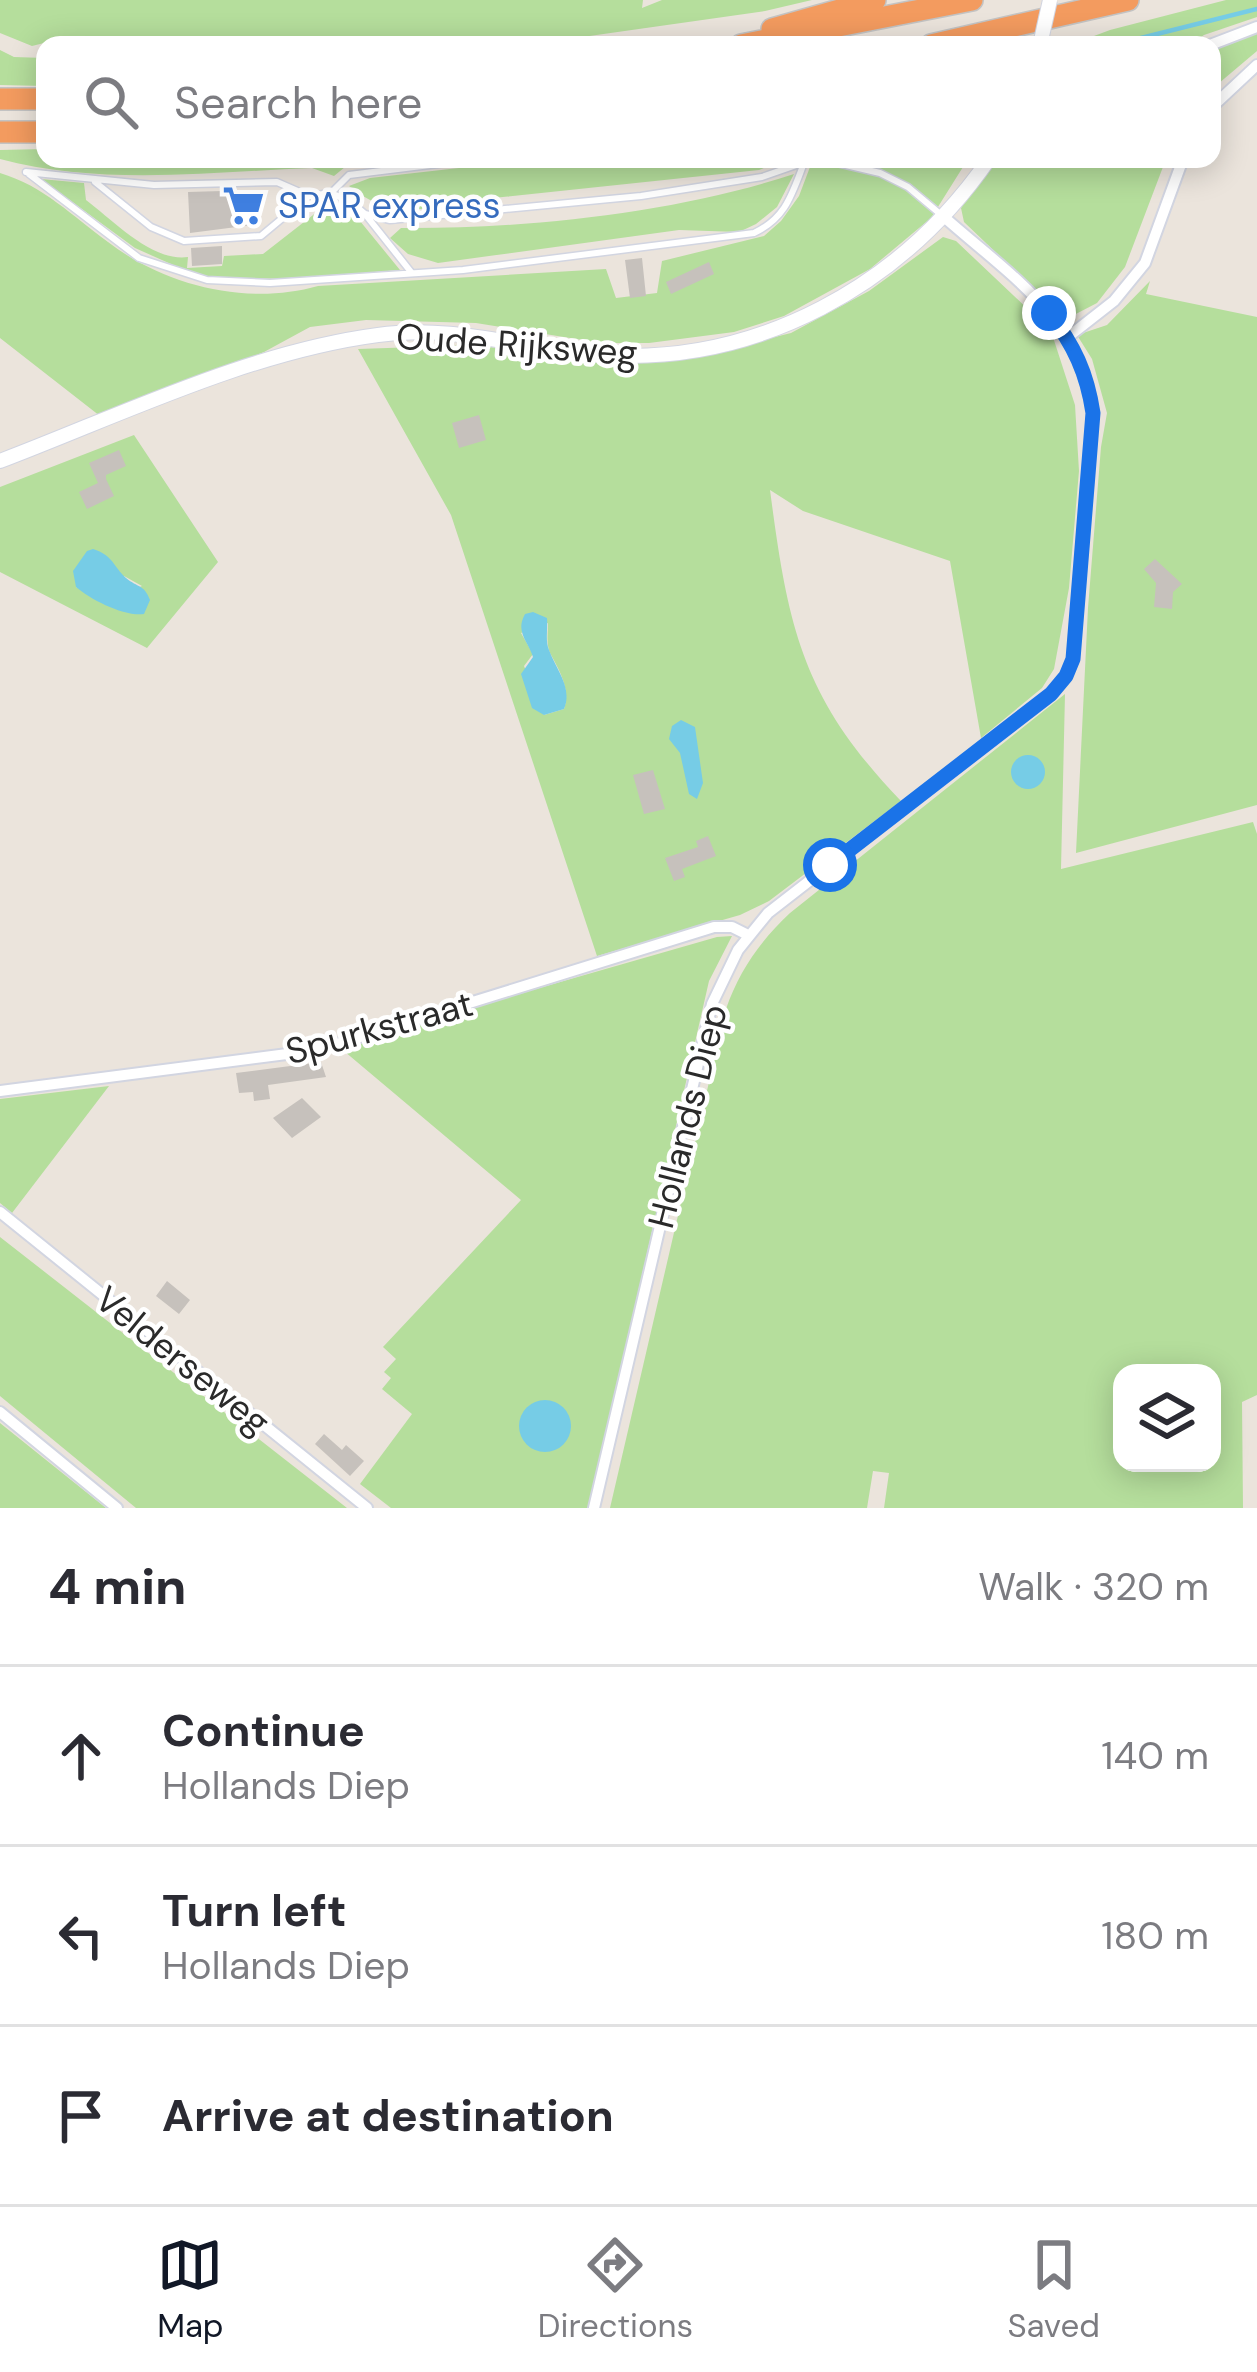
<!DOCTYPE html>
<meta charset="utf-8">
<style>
body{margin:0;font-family:"DM Sans",sans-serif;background:#f7f7f7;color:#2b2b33}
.controls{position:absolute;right:36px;bottom:36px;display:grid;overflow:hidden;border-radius:24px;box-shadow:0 6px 30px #0003}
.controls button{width:108px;height:108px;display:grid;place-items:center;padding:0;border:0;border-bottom:3px solid #e1e1e2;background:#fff;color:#2b2b33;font:60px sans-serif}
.stop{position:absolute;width:36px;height:36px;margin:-27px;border:9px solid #1a73e8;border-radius:50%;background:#fff}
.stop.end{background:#1a73e8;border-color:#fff;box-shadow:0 3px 12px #0008}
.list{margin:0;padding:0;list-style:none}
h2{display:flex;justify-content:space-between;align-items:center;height:156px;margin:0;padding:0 48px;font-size:51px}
h2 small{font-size:39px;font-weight:400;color:#7c7c81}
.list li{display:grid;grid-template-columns:78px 1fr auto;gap:36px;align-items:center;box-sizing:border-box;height:180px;padding:0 48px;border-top:3px solid #e1e1e2}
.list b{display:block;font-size:45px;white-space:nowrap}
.list p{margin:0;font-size:39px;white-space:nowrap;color:#7c7c81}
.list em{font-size:39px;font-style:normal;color:#7c7c81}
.icon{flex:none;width:66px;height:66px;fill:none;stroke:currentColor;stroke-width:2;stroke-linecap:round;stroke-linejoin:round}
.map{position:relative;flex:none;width:1257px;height:1508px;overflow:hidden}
.search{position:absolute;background:#fff;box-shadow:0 6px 30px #0003;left:36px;right:36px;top:36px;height:132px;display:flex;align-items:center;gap:30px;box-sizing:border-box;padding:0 42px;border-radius:24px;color:#7c7c81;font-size:45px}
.sheet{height:696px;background:#fff}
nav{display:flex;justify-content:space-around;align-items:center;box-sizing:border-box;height:168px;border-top:3px solid #e1e1e2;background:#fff;font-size:33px;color:#7c7c81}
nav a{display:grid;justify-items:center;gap:6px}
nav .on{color:#111827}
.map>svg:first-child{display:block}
</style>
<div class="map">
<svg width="1257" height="1508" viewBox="0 0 1257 1508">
<rect width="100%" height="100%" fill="#ebe4dc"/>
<!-- green -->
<path fill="#b5de9c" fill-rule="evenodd" d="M 0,0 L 643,0 L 642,8 L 662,0 L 812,0 L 765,11 L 526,45 L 48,42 L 32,46 L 0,33 Z
M 1226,0 L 1257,0 L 1257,17 L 1204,35 L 1190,45 L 1070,45 L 1110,30 Z
M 1257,33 L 1257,51 L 1212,89 L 1212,48 L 1233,38 Z
M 0,50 L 14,57 L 45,58 L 45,86 L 0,85 Z
M 45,149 L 45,159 L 433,159 L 345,167 L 334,176 L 312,168 C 211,172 99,186 0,159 L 0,150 Z
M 540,159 L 785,159 L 759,170 L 455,202 C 414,214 383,214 349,186 L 370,178 Z
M 813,159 L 968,159 L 931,218 L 870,269 L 784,316 L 734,332 L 649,343 L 601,343 L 476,323 L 366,320 L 310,327 L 264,352 L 100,416 L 0,338 L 0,173 C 44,186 72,216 108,242 C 165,286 248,306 318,286 L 606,269 L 616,298 L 657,293 L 662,261 L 764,236 L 781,221 L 799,196 Z
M 996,159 L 1166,159 L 1125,267 L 1097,303 L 1072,316 L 1056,310 L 964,222 L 961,208 Z
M 794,174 L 777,207 L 756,224 L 739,232 L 679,230 L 438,263 L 408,254 L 390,238 L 401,228 C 526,229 676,213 794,174 Z
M 41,179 L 84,183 L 86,200 C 114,221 152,262 188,257 L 187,268 L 222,266 L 224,256 L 263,254 L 322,208 L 337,206 L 351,210 L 400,270 L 289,279 L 200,277 L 135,248 Z
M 943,237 L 956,241 L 1051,331 L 1075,405 L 1079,471 L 1069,588 L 1054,669 L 1042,688 L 981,738 L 950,561 L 803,511 L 770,490 C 788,627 802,698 901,801 L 769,901 L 740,915 L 597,956 L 451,515 L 358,349 L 476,345 L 599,363 L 698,356 L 791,333 L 869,291 ZM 548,623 C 548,632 546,644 550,653 C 559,670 571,689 564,709 L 544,715 L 524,666 L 533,654 L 521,633 Z
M 1150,281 L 1146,294 L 1257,317 L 1257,805 L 1076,853 L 1088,608 L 1101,447 L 1107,413 L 1092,359 L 1077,335 L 1107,325 Z
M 134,435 L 218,562 L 147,648 L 0,572 L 0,487 ZM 124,576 L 142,586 L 105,603 L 76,587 Z
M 1065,694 L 1061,869 L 1253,822 L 1257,834 L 1257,1395 L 1242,1402 L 1243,1508 L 884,1508 L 889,1473 L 873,1471 L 867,1508 L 610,1508 L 726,1009 C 739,971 761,940 790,913 ZM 1122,1373 L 1212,1373 L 1212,1463 L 1122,1463 Z
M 732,936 L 709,981 L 589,1508 L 391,1508 L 360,1484 L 412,1414 L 382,1389 L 391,1378 L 384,1372 L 396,1359 L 383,1347 L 521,1200 L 338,1046 L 717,937 Z
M 109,1086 L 12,1213 L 0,1203 L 0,1099 Z
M 0,1237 L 347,1508 L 136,1508 L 0,1396 Z
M 0,1423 L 106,1508 L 0,1508 Z"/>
<!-- water -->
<path fill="#76cce6" d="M 93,549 C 113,555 113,566 126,578 C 138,588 144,584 150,600 L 144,614 C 125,617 91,600 76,587 L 73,571 L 87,551 Z
M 533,612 L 547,618 C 548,628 545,641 549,650 C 556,669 573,688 564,709 L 544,715 L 532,708 L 521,674 L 533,657 C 528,641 515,632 525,614 Z
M 681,720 L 695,727 L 703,783 L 697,799 L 689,794 L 680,753 L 669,739 L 672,726 Z
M1011 772a17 17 0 1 1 34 0a17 17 0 1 1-34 0Z
M519 1426a26 26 0 1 1 52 0a26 26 0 1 1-52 0Z"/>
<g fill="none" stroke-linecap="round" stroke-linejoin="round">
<!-- stream -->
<path stroke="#76cce6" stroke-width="4.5" d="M 1113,45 L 1257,9"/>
</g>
<!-- building -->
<path fill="#c6c1bc" d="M 257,190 L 259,224 L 190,233 L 188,192 Z
M 222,246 L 222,264 L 192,266 L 191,248 Z
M 642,258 L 646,296 L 630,298 L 625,260 Z
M 709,262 L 714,274 L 671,294 L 666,282 Z
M 479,415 L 486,440 L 459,448 L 452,423 Z
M 119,450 L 126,466 L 106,475 L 106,479 L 114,496 L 87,509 L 79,492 L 98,483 L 89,463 Z
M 1155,559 L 1182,584 L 1173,592 L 1172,609 L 1154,607 L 1156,583 L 1144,569 Z
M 653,770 L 665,809 L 644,814 L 633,775 Z
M 708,836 L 716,856 L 682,869 L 685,877 L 674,881 L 665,858 L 698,847 L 696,841 Z
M 321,1062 L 326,1077 L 268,1085 L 270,1099 L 254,1101 L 253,1092 L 239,1093 L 236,1073 Z
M 302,1098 L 321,1117 L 292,1138 L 273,1118 Z
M 167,1281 L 190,1300 L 179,1314 L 156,1296 Z
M 324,1434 L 342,1450 L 346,1445 L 364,1461 L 350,1476 L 315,1444 Z"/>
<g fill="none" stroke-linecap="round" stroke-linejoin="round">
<defs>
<path id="service" d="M 26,172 L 154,185 L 277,182 L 309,196 L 331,193 L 351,202 L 365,214 L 390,220 L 641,196 L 762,177 L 805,162 L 833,162 L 880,173 L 908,187 L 939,213
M 29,174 L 139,258 L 207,280 L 270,283 L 463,270 L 754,233 C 786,218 792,194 804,163
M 95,182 L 151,227 L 184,241 L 261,236 L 309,196
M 331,193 L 349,175 L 479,159
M 365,214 L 411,272"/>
<path id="minor" d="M 1210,45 L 1257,27
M 1212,107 L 1257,65
M 1068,337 L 1114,301 L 1145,263 L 1183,159
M 0,1091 L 318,1050 L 714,927 L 732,927 L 748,935
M 0,1212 L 367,1508
M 0,1412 L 117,1508
M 594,1508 L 712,1004 L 738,950 L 768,913 L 1050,694 L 1066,676 L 1073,659 L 1093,413 C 1078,316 1013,278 944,217"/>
<path id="tertiary" d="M 0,461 C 121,415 249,352 378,335 C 455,324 526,350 603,355 C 758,365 902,285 989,159"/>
<path id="motorway" d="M 772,29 L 875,0
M 741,45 L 972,0
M 931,45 L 1128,0
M 0,99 L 45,99
M 0,132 L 45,132"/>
</defs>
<!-- service casing -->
<use href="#service" stroke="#d2d5e1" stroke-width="9"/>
<!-- minor casing -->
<use href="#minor" stroke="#d2d5e1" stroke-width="14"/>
<!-- tertiary casing -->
<use href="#tertiary" stroke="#d2d5e1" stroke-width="16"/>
<!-- motorway casing -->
<use href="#motorway" stroke="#c3c3c3" stroke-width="24"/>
<!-- service -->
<use href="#service" stroke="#fff" stroke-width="6"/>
<!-- minor -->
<use href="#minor" stroke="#fff" stroke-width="10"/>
<!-- tertiary -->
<use href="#tertiary" stroke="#fff" stroke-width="14"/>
<!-- motorway -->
<use href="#motorway" stroke="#f39b5f" stroke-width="21"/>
<defs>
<path id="tertiary-bridge" d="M 1040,45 L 1050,0"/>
</defs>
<!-- tertiary-bridge casing -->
<use href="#tertiary-bridge" stroke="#d2d5e1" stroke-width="16" stroke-linecap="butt"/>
<!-- tertiary-bridge -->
<use href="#tertiary-bridge" stroke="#fff" stroke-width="14"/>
</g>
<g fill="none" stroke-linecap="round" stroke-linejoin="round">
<!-- route -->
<path stroke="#1a73e8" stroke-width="15" d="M 830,865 L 1051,694 L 1066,676 L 1073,659 L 1093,413 C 1087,373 1074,345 1049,313"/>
</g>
<!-- icons -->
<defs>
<symbol id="supermarket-bare" viewBox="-9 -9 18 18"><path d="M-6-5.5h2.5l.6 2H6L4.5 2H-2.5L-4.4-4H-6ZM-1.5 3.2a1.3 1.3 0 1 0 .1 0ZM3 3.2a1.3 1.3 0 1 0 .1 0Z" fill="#3f7fe0" stroke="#fff" stroke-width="2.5" paint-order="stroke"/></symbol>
</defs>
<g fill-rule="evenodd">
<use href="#supermarket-bare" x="214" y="176" width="59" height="59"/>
</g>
<g text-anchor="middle" stroke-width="9" stroke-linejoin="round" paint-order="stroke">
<!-- shop labels -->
<g font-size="36" fill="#366cbe" stroke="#fff" text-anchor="start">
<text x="278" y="218">SPAR express</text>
</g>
<!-- street labels -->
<g font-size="36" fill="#2a2a2a" stroke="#fff">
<text transform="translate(517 344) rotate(4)" y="13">Oude Rijksweg</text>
<text transform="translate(379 1027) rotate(-15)" y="13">Spurkstraat</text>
<text transform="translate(687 1116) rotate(-76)" y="13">Hollands Diep</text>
<text transform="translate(183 1360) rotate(39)" y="13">Velderseweg</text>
</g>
</g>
</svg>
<div class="controls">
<button><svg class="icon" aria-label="layers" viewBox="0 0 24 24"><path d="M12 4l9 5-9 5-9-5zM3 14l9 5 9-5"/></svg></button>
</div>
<div class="stop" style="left:830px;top:865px"></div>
<div class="stop end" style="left:1049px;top:313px"></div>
<div class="search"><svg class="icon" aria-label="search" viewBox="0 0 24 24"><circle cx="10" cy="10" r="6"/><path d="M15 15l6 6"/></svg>Search here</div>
</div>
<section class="sheet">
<h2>4 min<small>Walk · 320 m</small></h2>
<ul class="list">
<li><svg class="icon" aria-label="ahead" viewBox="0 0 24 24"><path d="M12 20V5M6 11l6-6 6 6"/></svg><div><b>Continue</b><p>Hollands Diep</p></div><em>140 m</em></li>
<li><svg class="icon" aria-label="left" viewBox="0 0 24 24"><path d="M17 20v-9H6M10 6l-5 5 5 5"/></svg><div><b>Turn left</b><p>Hollands Diep</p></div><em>180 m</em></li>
<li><svg class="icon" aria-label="arrive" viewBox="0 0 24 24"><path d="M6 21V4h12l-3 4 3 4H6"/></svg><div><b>Arrive at destination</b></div></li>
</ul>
</section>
<nav>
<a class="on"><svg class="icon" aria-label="map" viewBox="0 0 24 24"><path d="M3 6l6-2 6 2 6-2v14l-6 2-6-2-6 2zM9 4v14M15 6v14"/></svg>Map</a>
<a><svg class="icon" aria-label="directions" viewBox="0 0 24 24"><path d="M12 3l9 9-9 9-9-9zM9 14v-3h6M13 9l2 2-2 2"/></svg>Directions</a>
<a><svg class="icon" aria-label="saved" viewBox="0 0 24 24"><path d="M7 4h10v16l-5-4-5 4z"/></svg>Saved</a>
</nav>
